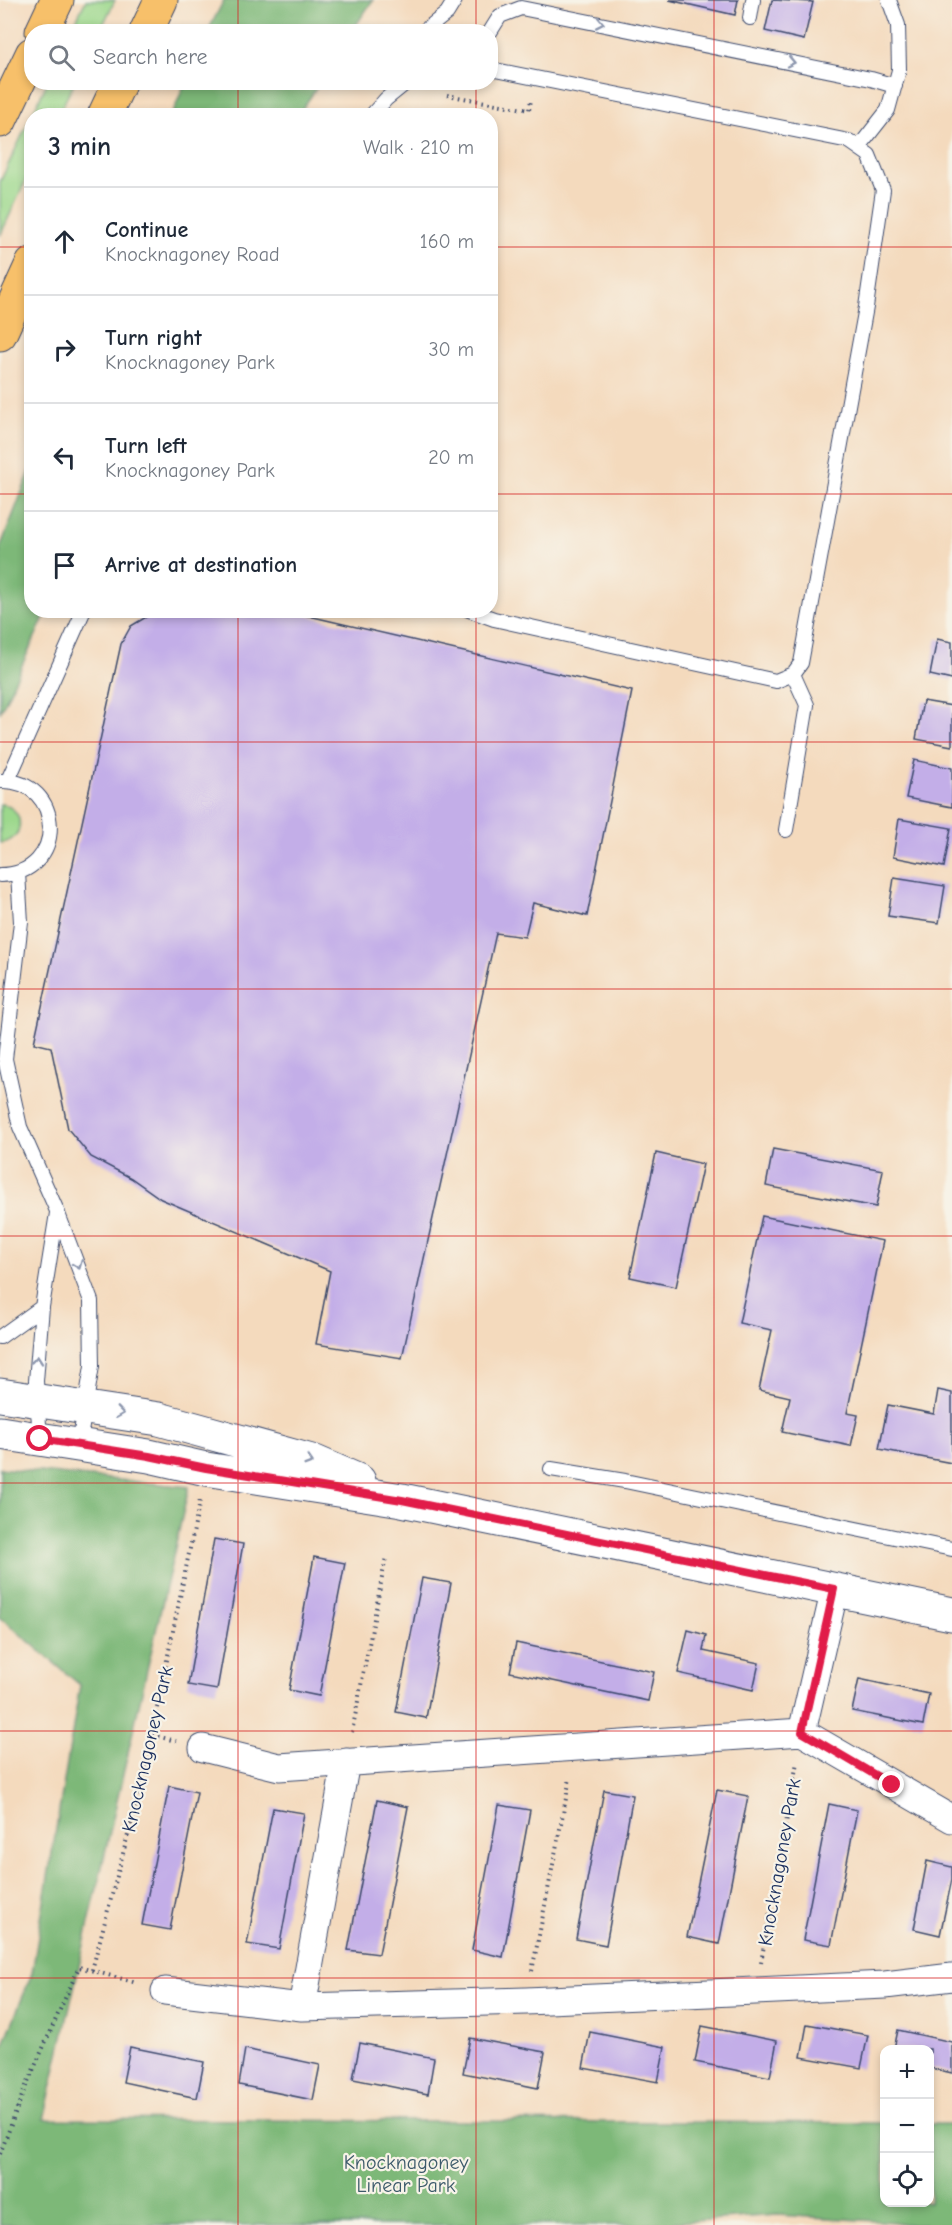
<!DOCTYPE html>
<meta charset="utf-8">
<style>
body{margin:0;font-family:"Comic Neue",sans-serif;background:#f2f2f3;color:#1f2937}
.controls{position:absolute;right:18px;bottom:18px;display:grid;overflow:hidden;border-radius:12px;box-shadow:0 3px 9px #0003}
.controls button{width:54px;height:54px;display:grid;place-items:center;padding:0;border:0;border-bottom:2px solid #e0e1e3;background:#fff;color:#1f2937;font:30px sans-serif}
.stop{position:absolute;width:18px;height:18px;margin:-14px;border:4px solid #e11d48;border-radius:50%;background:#fff}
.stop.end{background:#e11d48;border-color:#fff;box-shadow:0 2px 6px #0008}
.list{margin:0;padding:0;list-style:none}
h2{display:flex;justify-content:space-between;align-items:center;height:78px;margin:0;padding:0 24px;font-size:26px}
h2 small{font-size:20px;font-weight:400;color:#747a83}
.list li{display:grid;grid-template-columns:39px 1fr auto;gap:18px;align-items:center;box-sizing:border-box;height:108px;padding:0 24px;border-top:2px solid #e0e1e3}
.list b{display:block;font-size:22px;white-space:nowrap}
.list p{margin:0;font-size:20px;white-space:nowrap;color:#747a83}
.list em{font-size:20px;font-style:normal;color:#747a83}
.icon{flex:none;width:33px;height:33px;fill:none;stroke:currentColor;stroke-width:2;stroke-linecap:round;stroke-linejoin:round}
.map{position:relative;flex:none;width:952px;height:2225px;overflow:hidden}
.search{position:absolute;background:#fff;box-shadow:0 3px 9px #0003;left:24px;top:24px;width:474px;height:66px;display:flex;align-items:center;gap:15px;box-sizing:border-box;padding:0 21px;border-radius:24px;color:#747a83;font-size:22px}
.panel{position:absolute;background:#fff;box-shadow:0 3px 9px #0003;left:24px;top:108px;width:474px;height:510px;border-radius:24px}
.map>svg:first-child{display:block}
</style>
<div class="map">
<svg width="952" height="2225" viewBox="0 0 952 2225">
<rect width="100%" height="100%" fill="#f7f3e8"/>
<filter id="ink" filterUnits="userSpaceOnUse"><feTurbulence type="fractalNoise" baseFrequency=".0167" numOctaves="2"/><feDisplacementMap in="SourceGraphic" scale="12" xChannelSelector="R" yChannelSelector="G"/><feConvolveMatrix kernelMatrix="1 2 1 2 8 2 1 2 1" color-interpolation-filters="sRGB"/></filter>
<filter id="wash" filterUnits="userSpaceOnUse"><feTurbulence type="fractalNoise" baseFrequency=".008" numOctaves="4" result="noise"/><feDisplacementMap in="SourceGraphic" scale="24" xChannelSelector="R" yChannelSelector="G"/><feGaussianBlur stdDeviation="1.35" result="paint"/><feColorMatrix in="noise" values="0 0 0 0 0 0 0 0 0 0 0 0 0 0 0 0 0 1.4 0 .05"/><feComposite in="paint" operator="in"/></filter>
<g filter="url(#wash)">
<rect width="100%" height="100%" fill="#f4dabd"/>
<!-- green -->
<path fill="#9cd88c" stroke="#5c8475" stroke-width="1.5" d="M 86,0 L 115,0 L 100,31 L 71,31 Z
M 47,83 L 74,83 L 58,115 L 32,116 L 31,169 L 0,236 L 0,182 Z
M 0,804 C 26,807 26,841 0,843 Z"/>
<!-- forest -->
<path fill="#7db878" stroke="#4c746b" stroke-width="1.5" d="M 224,0 L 373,0 L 352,31 L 208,31 Z
M 185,83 L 185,82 L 320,83 L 298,115 L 172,115 Z
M 31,469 L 32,610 L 47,611 L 0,713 L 0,548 Z
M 0,1468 L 189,1487 L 44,2119 L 884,2123 L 884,2202 L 930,2202 L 930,2124 L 952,2124 L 952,2225 L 912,2225 L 893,2222 L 777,2215 L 637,2225 L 0,2225 L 0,2054 L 32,1973 L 80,1685 L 0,1617 Z"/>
<g id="blocks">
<!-- building -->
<path fill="#c3aee8" d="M 669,0 L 738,0 L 735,15 Z
M 772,0 L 813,2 L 804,40 L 765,31 Z
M 144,610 L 283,610 L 632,691 L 587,916 L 533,903 L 525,937 L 496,933 L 402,1358 L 316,1344 L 330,1271 L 161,1199 L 131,1178 L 91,1157 L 68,1129 L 51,1047 L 34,1043 L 121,644 L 131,626 L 148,616 Z
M 937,639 L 952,642 L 952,680 L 930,675 Z
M 923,701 L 952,706 L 952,746 L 916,739 Z
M 914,760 L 952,768 L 952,807 L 906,798 Z
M 899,819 L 951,828 L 944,867 L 893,857 Z
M 894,878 L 945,886 L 939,923 L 888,916 Z
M 773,1149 L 883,1170 L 876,1207 L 766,1186 Z
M 656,1153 L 703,1164 L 676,1287 L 630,1277 Z
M 762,1216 L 883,1241 L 847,1413 L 858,1415 L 851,1446 L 782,1432 L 790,1397 L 759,1390 L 772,1330 L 739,1323 Z
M 938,1390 L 952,1393 L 952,1463 L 879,1449 L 888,1405 L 934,1414 Z
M 214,1539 L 243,1544 L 217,1690 L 188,1685 Z
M 314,1557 L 345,1563 L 319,1696 L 289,1690 Z
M 422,1578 L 451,1583 L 426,1718 L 396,1712 Z
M 688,1630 L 706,1635 L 703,1651 L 759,1663 L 753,1690 L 678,1673 Z
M 516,1643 L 654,1672 L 648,1701 L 510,1672 Z
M 859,1679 L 929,1694 L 923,1725 L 852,1711 Z
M 169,1786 L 197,1792 L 170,1930 L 142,1925 Z
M 604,1790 L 633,1795 L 606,1945 L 576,1939 Z
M 717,1790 L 748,1796 L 719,1944 L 687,1937 Z
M 377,1800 L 408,1807 L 379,1954 L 348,1950 Z
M 829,1804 L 857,1810 L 831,1945 L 803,1940 Z
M 499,1805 L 530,1810 L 503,1957 L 472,1950 Z
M 273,1808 L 304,1813 L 279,1949 L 247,1944 Z
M 927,1861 L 952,1867 L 952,1879 L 940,1935 L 914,1929 Z
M 807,2024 L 868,2035 L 861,2068 L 801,2057 Z
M 702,2026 L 777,2041 L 770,2077 L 695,2062 Z
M 898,2030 L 952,2042 L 952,2073 L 930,2068 L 930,2049 L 894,2049 Z
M 590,2032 L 665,2047 L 658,2082 L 583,2068 Z
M 470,2038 L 545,2052 L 538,2088 L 463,2073 Z
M 360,2043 L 434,2058 L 428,2094 L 353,2079 Z
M 130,2047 L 204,2062 L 197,2098 L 123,2082 Z
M 245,2049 L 320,2065 L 313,2100 L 239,2085 Z"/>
</g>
</g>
<g filter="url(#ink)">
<use href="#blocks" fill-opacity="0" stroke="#3c496c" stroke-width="1.5"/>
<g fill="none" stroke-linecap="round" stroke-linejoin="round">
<defs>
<path id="service" d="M 750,18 L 753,0
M 423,32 L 447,13 L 455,0
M 490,32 L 500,16 L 521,8 L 871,79 L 895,86
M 371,116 L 386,99 L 407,82
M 859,147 L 888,110 L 899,70 L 898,25 L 889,0
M 469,610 L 494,619 L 776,681 L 793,674 L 801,663 L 866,307 L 883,190 L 869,155 L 849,141 L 490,69
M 8,780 L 84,610
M 0,781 C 65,778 68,875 0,875
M 786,830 L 807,705 L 793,674
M 18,873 L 21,922 L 5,1059 L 20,1127 L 57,1211 L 91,1301 L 92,1366 L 79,1444
M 0,1337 L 42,1307
M 40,1439 L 36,1381 L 42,1307 L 57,1213
M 551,1469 L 625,1481 L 952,1549"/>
<path id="minor" d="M 802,1732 L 835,1589
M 203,1748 L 279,1767 L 802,1732 L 952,1819
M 165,1991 L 302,2007 L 526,2001 L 755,1991 L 885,1985 L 952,1977
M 302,2007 L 346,1762"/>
<path id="tertiary" d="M 0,1395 L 159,1419 L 315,1462 L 359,1481
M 0,1433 L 149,1456 L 206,1469 L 402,1500 L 952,1614"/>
<path id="trunk" d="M 42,32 L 57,0
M 146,32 L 161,0
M 104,116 L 120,82
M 0,121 L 32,54
M 0,334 L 32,264"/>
</defs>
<!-- service casing -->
<use href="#service" stroke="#3c496c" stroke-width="16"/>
<!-- minor casing -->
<use href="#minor" stroke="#3c496c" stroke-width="29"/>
<!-- tertiary casing -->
<use href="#tertiary" stroke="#3c496c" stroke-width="35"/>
<!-- trunk casing -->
<use href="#trunk" stroke="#3c496c" stroke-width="35"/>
<!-- path -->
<path stroke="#3c496c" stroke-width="4" stroke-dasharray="1.5 4.5" stroke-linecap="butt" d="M 447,95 L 529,110 L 531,100
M 352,1732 L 386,1557
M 152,1735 L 176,1741
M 761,1962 L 797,1762
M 92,1970 L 141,1786 L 200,1500
M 532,1971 L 570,1778
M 0,2154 L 23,2093 L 79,1967 L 137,1983"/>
<!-- service -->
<use href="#service" stroke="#fff" stroke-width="14"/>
<!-- minor -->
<use href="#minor" stroke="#fff" stroke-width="27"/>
<!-- tertiary -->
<use href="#tertiary" stroke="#fff" stroke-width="33"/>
<!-- trunk -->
<use href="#trunk" stroke="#f7c06b" stroke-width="33"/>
</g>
<!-- one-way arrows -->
<defs><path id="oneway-chevron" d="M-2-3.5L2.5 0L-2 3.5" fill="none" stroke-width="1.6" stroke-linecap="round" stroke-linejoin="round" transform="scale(1.5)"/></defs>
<g stroke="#8d97ae">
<use href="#oneway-chevron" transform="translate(600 23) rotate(11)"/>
<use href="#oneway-chevron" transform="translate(791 62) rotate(12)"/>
<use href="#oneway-chevron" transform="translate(78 1265) rotate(69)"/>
<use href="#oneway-chevron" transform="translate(37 1360) rotate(-85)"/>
<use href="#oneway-chevron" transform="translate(120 1413) rotate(8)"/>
<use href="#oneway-chevron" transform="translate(309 1461) rotate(17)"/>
</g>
</g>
<g fill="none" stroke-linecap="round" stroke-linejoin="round" filter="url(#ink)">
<!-- route -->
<path stroke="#e11d48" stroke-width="8" d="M 40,1439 L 149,1456 L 206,1468 L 402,1500 L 834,1589 L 802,1732 L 892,1785"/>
</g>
<!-- grid -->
<path fill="none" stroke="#d62828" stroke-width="1.5" stroke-opacity="0.55" d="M 238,0 L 238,32M 476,0 L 476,32M 714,0 L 714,2225M 238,82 L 238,116M 476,82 L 476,116M 0,247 L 32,247M 490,247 L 952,247M 0,494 L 32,494M 490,494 L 952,494M 238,610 L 238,2225M 476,610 L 476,2225M 0,742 L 952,742M 0,989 L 952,989M 0,1236 L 952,1236M 0,1483 L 952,1483M 0,1731 L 952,1731M 0,1978 L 952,1978"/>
<g text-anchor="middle" stroke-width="4.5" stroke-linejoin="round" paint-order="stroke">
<!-- street labels -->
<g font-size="20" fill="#1b2f5e" stroke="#f7f3e8">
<text transform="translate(147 1749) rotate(-77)" y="7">Knocknagoney Park</text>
<text transform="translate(779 1862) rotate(-80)" y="7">Knocknagoney Park</text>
</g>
<!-- park labels -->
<g font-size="20" fill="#3b596a" stroke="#f7f3e8">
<text x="406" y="2169">Knocknagoney<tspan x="406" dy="23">Linear Park</tspan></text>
</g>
</g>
</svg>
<div class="controls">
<button>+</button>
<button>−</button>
<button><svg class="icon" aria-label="locate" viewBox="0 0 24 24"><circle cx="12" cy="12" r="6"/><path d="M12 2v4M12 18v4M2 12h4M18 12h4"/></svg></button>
</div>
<div class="stop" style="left:40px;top:1439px"></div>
<div class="stop end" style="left:892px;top:1785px"></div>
<div class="search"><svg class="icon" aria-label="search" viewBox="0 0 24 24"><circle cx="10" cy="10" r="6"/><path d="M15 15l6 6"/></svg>Search here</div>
<section class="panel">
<h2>3 min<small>Walk · 210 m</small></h2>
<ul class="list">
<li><svg class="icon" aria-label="ahead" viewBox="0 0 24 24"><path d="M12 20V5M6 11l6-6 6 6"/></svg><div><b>Continue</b><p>Knocknagoney Road</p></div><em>160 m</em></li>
<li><svg class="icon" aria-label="right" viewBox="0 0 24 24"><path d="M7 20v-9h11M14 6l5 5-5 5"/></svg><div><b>Turn right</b><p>Knocknagoney Park</p></div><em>30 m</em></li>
<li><svg class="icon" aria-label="left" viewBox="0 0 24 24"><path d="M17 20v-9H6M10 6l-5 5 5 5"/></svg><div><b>Turn left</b><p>Knocknagoney Park</p></div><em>20 m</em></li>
<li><svg class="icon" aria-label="arrive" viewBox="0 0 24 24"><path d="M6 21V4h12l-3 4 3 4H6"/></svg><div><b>Arrive at destination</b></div></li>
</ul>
</section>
</div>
